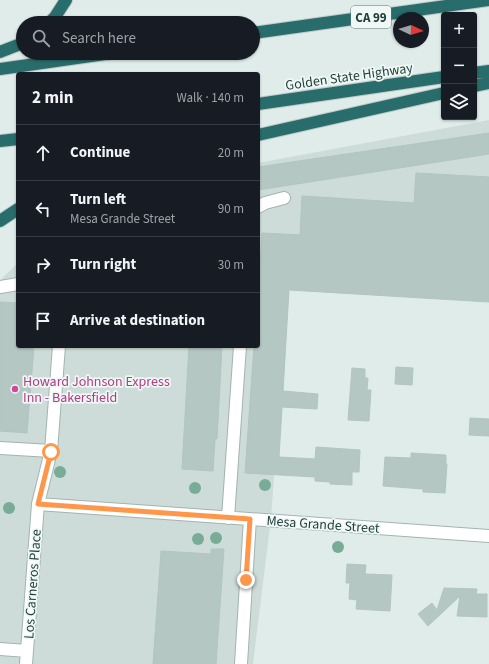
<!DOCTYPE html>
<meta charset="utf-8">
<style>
body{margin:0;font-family:"Source Sans 3",sans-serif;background:#20242c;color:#f1f3f6}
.controls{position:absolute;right:12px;top:12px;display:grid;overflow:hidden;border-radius:4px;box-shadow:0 1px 3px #0004}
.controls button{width:36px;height:36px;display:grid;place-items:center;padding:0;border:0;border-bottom:1px solid #363941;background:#171b24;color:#f1f3f6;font:20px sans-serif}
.compass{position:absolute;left:393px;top:12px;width:36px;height:36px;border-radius:50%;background:#171b24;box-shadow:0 1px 3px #0004;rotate:94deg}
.stop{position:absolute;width:12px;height:12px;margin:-9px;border:3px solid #ff974a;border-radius:50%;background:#fff}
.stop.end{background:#ff974a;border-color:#fff;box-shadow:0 1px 4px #0008}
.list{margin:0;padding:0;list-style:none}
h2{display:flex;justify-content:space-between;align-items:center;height:52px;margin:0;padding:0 16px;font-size:17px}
h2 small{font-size:13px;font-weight:400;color:#9ea1a6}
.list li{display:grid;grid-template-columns:26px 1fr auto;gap:12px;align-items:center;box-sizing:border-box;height:56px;padding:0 16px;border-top:1px solid #363941}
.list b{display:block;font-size:15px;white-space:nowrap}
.list p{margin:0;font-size:13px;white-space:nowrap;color:#9ea1a6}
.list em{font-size:13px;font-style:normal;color:#9ea1a6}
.icon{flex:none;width:22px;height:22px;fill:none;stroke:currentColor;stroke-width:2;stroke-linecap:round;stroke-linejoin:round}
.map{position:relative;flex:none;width:489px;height:664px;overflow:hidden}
.search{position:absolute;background:#171b24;box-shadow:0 1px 3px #0004;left:16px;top:16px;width:244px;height:44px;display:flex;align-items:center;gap:10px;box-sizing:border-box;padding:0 14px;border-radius:22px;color:#9ea1a6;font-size:15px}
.panel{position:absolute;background:#171b24;box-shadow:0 1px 3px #0004;left:16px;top:72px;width:244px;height:276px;border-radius:4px}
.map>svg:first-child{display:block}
</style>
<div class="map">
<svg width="489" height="664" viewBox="0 0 489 664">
<rect width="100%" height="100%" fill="#dfece9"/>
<!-- built -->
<path fill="#cddcd8" d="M 489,120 L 489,301 L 288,287 L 271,518 L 253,664 L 0,664 L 0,280 L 18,263 L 18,346 L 258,346 L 258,163 Z"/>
<!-- building -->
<path fill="#b4c7c2" stroke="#b1c6c1" d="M 489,133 L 489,154 L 258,190 L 258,167 Z
M 416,173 L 489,177 L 489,302 L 289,290 L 283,391 L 318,394 L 317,409 L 282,407 L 279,457 L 315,459 L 316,447 L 360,450 L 359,472 L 352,472 L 352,485 L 330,484 L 330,482 L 315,481 L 315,477 L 245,473 L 254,346 L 258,346 L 258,304 L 262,233 L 300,235 L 302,196 L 414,203 Z
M 0,302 L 18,303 L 18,346 L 34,346 L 27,433 L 0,431 Z
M 189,346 L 222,346 L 217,439 L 215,439 L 213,471 L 182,469 Z
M 396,367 L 413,368 L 412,385 L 395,384 Z
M 352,368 L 365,369 L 365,378 L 368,378 L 367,390 L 371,390 L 369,421 L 348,420 Z
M 470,418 L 489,419 L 489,436 L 469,435 Z
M 411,453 L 446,455 L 446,464 L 447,464 L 445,493 L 423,492 L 423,489 L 383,486 L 385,457 L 411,458 Z
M 211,549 L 224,549 L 216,664 L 153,664 L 161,551 L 211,554 Z
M 347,564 L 366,565 L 365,574 L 392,575 L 390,611 L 356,609 L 357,600 L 349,599 L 350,583 L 346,583 Z
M 444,588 L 477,589 L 476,594 L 487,594 L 487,617 L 457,616 L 460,596 L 428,626 L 418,614 L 432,603 L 437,610 Z"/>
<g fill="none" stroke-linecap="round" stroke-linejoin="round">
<defs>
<path id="minor" d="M 258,207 L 265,203 L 284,198
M 0,287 L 18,284
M 0,448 L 51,451 L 59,346
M 38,504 L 489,536
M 228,518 L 240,346
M 0,649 L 27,651
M 26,664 L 38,504 L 51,451
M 241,664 L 250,519"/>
<path id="highway" d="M 49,23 L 55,17 L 66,0
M 253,33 L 489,0
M 0,52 L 23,43
M 0,69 L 112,53
M 474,73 L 489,71
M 474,86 L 489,83
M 258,104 L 444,77
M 258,135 L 444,93
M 0,141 L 18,139
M 0,221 L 18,209"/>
</defs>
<!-- minor casing -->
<use href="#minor" stroke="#a2b4b1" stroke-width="14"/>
<!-- highway casing -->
<use href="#highway" stroke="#c0c9c8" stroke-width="14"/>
<!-- minor -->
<use href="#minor" stroke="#fff" stroke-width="12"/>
<!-- highway -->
<use href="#highway" stroke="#286d6b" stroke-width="12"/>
</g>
<!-- trees -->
<g fill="#79ac97">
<circle cx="60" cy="472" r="6"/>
<circle cx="265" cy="485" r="6"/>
<circle cx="195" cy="488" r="6"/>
<circle cx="9" cy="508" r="6"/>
<circle cx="216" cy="538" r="6"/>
<circle cx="198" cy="539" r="6"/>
<circle cx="338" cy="547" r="6"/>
</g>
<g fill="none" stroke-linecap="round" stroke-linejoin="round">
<!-- route -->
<path stroke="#ff974a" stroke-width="5" d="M 51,452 L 38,504 L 250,519 L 246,580"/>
</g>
<!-- markers -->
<circle fill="#d1479c" stroke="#f0f8f6" stroke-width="1.5" cx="15" cy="389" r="4"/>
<g text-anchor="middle" stroke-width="3.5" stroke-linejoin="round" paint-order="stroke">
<!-- shield labels -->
<rect fill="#f0f8f6" stroke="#5e7673" stroke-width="1" x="351" y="6" width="40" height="22" rx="3"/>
<g font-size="13" font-weight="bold" fill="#1f3e3b">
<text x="371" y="22">CA 99</text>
</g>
<!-- street labels -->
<g font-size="14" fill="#1f3e3b" stroke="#f0f8f6">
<text transform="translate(349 76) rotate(-8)" y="5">Golden State Highway</text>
<text transform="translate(323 524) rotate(4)" y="5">Mesa Grande Street</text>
<text transform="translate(32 584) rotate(-86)" y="5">Los Carneros Place</text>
</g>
<!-- hotel labels -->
<g font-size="14" fill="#b23c85" stroke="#f0f8f6" text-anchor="start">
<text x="23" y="386">Howard Johnson Express<tspan x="23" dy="16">Inn - Bakersfield</tspan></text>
</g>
</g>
</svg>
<div class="controls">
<button>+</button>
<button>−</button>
<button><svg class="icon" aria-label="layers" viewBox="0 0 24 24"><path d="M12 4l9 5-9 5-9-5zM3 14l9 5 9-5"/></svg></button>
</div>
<svg class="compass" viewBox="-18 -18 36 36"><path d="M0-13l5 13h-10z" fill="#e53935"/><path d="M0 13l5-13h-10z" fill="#9ea1a6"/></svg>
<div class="stop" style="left:51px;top:452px"></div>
<div class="stop end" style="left:246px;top:580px"></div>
<div class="search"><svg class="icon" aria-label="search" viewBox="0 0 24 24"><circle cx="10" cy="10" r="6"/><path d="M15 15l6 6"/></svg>Search here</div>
<section class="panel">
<h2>2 min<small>Walk · 140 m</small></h2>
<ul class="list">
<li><svg class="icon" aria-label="ahead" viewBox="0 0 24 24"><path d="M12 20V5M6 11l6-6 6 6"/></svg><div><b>Continue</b></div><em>20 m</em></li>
<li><svg class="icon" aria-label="left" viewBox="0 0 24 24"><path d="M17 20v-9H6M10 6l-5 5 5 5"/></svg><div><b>Turn left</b><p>Mesa Grande Street</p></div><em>90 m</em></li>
<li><svg class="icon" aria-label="right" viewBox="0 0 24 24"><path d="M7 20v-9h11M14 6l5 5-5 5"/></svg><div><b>Turn right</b></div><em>30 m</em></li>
<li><svg class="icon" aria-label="arrive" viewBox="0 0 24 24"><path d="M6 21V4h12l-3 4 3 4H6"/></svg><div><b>Arrive at destination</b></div></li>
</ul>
</section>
</div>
